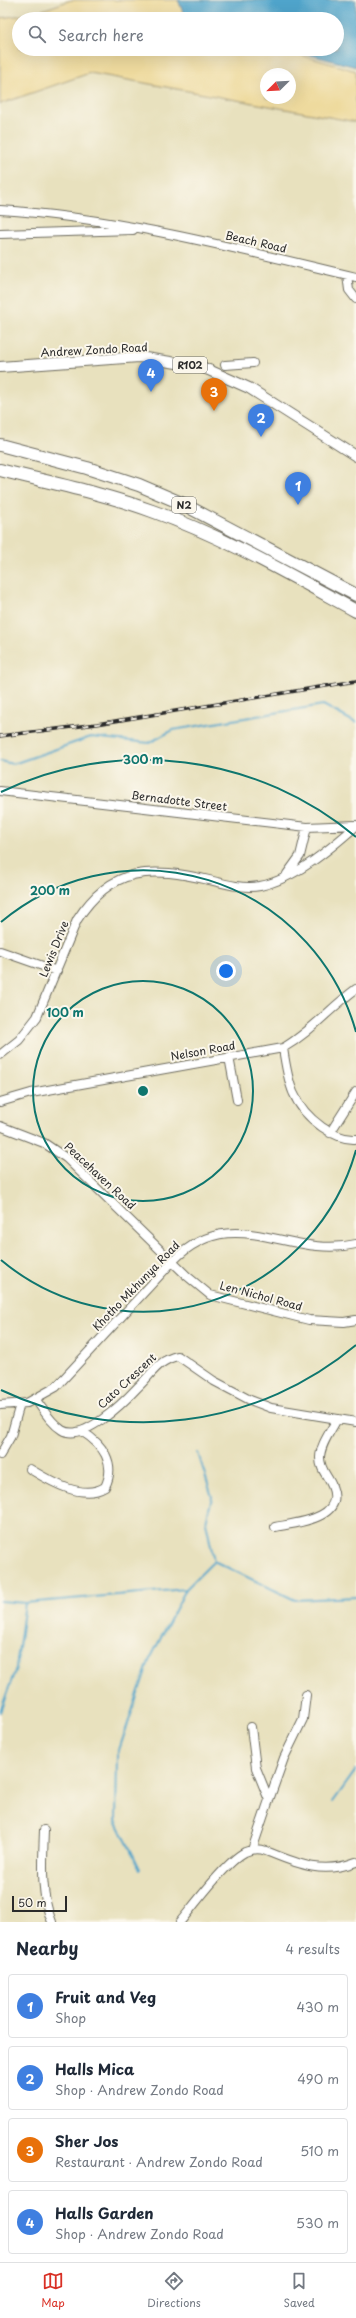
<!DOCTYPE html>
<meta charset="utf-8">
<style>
body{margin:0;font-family:"Playpen Sans",sans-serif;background:#f6f6f7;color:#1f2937}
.compass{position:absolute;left:260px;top:68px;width:36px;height:36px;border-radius:50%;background:#fff;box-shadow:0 4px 16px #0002;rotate:246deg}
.scale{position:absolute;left:12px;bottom:10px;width:55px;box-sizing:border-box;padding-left:4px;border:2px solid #2b2b2b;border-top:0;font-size:11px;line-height:14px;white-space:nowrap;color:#2b2b2b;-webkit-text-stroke:3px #fbf7ec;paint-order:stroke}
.you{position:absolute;left:226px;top:971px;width:14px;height:14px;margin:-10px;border:3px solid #fff;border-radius:50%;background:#1a73e8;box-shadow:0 0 0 6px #1a73e833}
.badge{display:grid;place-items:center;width:26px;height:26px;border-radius:50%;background:#d93025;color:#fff;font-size:13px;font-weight:700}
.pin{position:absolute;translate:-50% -33px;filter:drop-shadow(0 1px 2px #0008)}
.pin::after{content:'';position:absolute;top:21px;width:14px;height:12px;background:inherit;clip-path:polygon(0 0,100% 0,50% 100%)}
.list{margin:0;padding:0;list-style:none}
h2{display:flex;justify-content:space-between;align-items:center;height:52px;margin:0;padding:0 16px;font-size:17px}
h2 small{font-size:13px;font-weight:400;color:#747a83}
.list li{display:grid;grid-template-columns:26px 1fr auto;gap:12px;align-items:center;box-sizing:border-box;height:64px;margin:0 8px 8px;padding:0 8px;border:1px solid #e0e1e3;border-radius:4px}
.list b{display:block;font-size:15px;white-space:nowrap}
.list p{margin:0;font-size:13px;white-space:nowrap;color:#747a83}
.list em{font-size:13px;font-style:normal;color:#747a83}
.icon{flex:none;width:22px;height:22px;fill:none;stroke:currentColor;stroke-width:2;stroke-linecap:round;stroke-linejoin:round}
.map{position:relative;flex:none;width:356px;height:1922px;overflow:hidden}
.search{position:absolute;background:#fff;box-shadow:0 4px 16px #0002;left:12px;right:12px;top:12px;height:44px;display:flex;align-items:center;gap:10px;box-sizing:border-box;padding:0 14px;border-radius:22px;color:#747a83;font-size:15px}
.sheet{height:340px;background:#fff}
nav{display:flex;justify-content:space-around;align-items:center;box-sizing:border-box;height:56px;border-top:1px solid #e0e1e3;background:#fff;font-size:11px;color:#747a83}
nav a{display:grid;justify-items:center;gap:2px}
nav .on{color:#d93025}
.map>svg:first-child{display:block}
</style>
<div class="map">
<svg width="356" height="1922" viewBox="0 0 356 1922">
<rect width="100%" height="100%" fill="#fbf7ec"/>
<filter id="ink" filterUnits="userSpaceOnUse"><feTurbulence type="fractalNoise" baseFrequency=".025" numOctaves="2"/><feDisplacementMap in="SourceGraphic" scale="8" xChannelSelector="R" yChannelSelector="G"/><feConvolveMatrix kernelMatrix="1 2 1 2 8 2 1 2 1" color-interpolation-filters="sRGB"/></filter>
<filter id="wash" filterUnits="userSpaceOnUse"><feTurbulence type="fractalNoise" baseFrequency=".012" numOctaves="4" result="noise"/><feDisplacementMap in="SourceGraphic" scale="16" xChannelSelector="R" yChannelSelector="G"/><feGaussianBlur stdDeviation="0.9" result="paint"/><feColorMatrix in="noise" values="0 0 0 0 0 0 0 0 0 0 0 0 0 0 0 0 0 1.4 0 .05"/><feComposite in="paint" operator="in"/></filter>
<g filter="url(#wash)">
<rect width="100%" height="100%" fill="#e8e1be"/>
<!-- sand -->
<path fill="#eeda9e" stroke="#8c8264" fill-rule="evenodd" d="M 71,0 L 178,0 L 184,14 L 193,19 L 19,19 L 19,49 L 280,49 L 356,71 L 356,122 L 90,73 L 0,104 L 0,18 L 31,14 ZM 266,74 L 290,74 L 290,98 L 266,98 Z"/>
<!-- water -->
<path fill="#4fa4cb" stroke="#3d687b" d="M 178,0 L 356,0 L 356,67 L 288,49 L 337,49 L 337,19 L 193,19 L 184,14 Z"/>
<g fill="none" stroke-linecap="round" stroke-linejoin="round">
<!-- stream -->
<path stroke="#4fa4cb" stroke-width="2" d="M 0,761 L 13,764 L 91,737 L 149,743 L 173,730 L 323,705 L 356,723
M 198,1453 L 212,1497 L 206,1522 L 214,1561
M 0,1601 L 25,1603 L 186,1589 L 214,1561 L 295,1600 L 356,1597
M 0,1712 L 16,1668 L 25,1603
M 333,1802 L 356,1770
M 140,1869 L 116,1820 L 117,1756 L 149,1661 L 186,1589"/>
</g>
</g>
<g filter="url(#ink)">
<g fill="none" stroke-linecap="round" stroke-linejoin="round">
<defs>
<path id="minor" d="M 0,210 C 121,218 238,249 356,277
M 0,234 L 133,230
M 347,275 L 349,290 L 356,299
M 225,365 L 253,363
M 0,791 L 307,827 L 356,825
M 287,874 L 300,856 L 307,827
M 0,951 L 57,971
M 283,1048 C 288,1082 292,1106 322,1127 C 332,1134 343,1140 356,1139
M 0,1055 L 19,1040 L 37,1017 L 77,920 C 112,865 152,867 209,880 C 225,884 243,889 260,886 C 295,879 330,849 356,826
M 229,1057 L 237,1100
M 0,1102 L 31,1093 L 283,1048 C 311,1032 330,1008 356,989
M 0,1126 L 44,1143 L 66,1158 L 187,1276 L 210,1295 L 309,1320 L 344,1322 L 356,1320
M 330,1133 L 356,1092
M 36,1400 C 44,1411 51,1423 62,1430 C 83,1443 124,1402 138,1387 C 152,1374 158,1360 178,1356 L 214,1381 L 250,1400 L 271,1408 L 356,1422
M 0,1405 L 27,1403 L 56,1387 L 173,1261 C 233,1200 288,1260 356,1244
M 0,1455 L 11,1436 L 20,1404
M 30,1469 C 50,1481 82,1501 105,1487 C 117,1463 102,1444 83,1432
M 275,1527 C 295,1523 346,1519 332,1486 C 328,1476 320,1470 320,1458 C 320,1445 331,1431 337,1419
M 251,1727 L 256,1768 L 269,1800 L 252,1850
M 269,1800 L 284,1758 L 303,1719 L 306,1695
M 44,1830 C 43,1862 40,1892 52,1922
M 180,1922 C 195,1904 226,1862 245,1852 C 252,1849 259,1848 266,1851 C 298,1864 322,1875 356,1862"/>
<path id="major" d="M 0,367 L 139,357 L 202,367 L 249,388 L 356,456"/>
<path id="highway" d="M 0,445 L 87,468 L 139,485 L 181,503 L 356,595
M 0,470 C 51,483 103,493 152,511 C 223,536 290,575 356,611"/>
</defs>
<!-- minor casing -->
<use href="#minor" stroke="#6d6b5e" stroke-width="10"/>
<!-- major casing -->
<use href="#major" stroke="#6d6b5e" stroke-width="12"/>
<!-- highway casing -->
<use href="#highway" stroke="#6d6b5e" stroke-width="14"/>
<!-- minor -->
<use href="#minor" stroke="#fff" stroke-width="8"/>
<!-- major -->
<use href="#major" stroke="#fff" stroke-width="10"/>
<!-- highway -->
<use href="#highway" stroke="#fff" stroke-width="12"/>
<defs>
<path id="rail" d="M 0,736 L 97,724 L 356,681"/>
</defs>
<!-- rail casing -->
<use href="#rail" stroke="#2b2b2b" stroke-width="3.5"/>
<!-- rail -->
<use href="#rail" stroke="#fbf7ec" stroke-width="2" stroke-dasharray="6" stroke-linecap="butt"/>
</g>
</g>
<!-- distance rings -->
<g fill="none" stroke="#0f766e" stroke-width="2">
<circle cx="143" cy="1091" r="110"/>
<path d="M356 1150A221 221 0 0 1 1 1260M1 922A221 221 0 0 1 356 1032"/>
<path d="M356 1345A331 331 0 0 1 1 1390M1 792A331 331 0 0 1 356 837"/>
</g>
<g text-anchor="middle" stroke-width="4" stroke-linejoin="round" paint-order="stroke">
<!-- shield labels -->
<g fill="#fbf7ec" stroke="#696865" stroke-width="1">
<rect x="173" y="357" width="34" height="16" rx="3"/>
<rect x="172" y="497" width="24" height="16" rx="3"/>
</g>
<g font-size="10" font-weight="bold" fill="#2b2b2b">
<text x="190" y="369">R102</text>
<text x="184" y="509">N2</text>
</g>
<!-- street labels -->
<g font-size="11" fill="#2b2b2b" stroke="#fbf7ec">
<text transform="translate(256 242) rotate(13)" y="4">Beach Road</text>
<text transform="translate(94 350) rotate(-3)" y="4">Andrew Zondo Road</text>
<text transform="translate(179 801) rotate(7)" y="4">Bernadotte Street</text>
<text transform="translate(54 949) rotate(-68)" y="4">Lewis Drive</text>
<text transform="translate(203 1051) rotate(-10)" y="4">Nelson Road</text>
<text transform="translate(100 1176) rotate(43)" y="4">Peacehaven Road</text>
<text transform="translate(136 1286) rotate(-46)" y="4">Khotho Mkhunya Road</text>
<text transform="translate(261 1296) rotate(15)" y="4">Len Nichol Road</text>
<text transform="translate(127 1381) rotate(-43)" y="4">Cato Crescent</text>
</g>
</g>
<circle cx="143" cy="1091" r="6" fill="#0f766e" stroke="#fbf7ec" stroke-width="2"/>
<g font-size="12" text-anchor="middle" font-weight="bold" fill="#0f766e" stroke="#fbf7ec" stroke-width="4" stroke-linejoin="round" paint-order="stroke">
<text x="143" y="764">300 m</text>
<text x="50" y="895">200 m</text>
<text x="65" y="1017">100 m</text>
</g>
</svg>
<svg class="compass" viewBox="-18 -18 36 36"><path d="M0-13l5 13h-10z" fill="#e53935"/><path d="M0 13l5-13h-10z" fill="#747a83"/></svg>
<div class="scale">50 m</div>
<div class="you"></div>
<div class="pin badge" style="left:298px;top:505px;background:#3f7fe0">1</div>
<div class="pin badge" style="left:261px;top:437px;background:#3f7fe0">2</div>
<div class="pin badge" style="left:214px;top:411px;background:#e8710a">3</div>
<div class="pin badge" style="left:151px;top:392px;background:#3f7fe0">4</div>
<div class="search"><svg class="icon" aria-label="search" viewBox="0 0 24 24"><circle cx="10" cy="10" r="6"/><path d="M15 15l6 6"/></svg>Search here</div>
</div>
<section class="sheet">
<h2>Nearby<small>4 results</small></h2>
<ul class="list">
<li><span class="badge" style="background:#3f7fe0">1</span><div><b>Fruit and Veg</b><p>Shop</p></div><em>430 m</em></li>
<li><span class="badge" style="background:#3f7fe0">2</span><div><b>Halls Mica</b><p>Shop · Andrew Zondo Road</p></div><em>490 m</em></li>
<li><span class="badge" style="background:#e8710a">3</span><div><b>Sher Jos</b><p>Restaurant · Andrew Zondo Road</p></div><em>510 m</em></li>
<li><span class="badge" style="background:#3f7fe0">4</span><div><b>Halls Garden</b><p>Shop · Andrew Zondo Road</p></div><em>530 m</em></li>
</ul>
</section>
<nav>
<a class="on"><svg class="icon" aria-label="map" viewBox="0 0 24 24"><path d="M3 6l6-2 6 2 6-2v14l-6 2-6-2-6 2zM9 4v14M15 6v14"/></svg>Map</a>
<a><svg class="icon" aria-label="directions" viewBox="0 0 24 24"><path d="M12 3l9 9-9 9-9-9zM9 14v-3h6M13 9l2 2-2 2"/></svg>Directions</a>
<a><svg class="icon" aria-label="saved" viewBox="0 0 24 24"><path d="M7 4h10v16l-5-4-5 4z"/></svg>Saved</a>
</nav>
